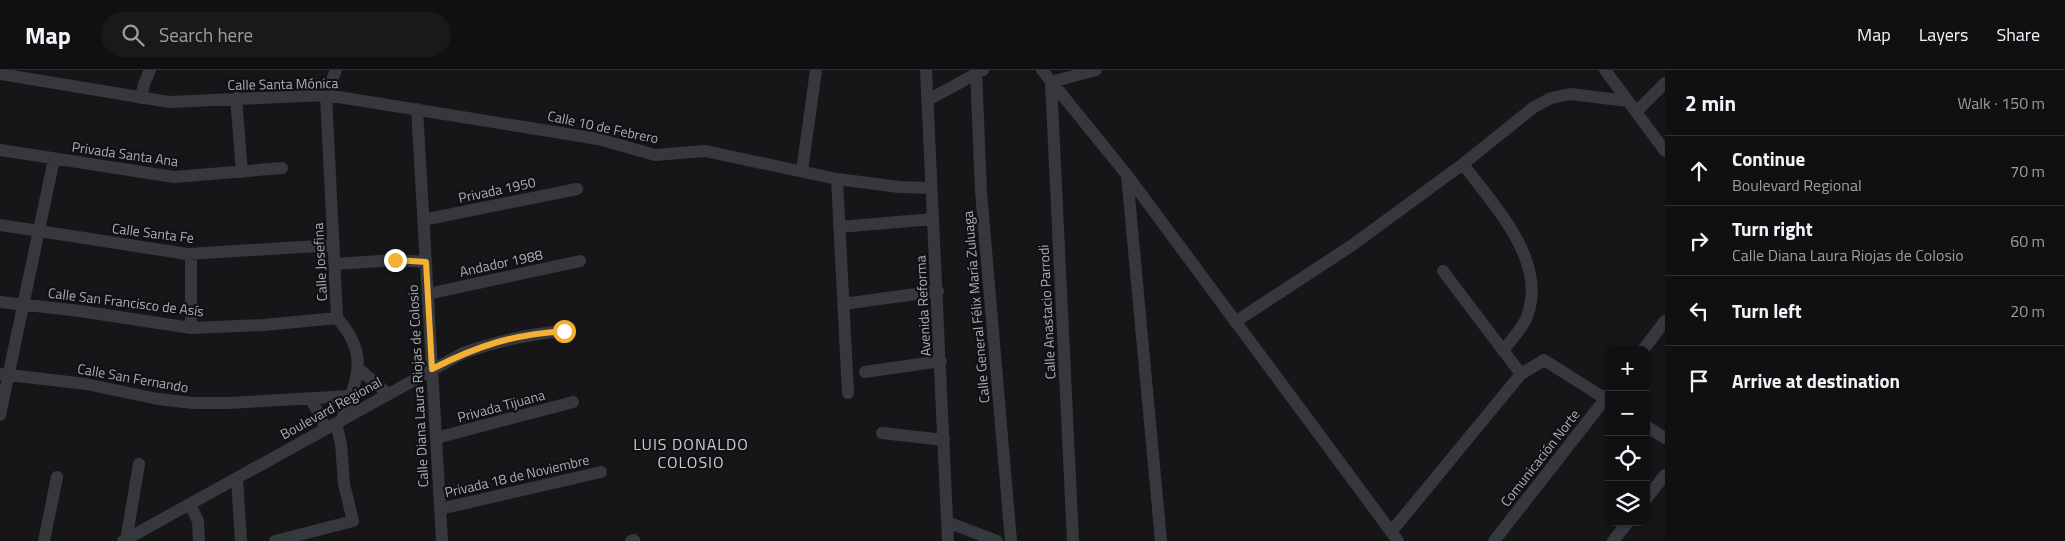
<!DOCTYPE html>
<meta charset="utf-8">
<style>
body{margin:0;font-family:"Titillium Web",sans-serif;background:#19191b;color:#f1f3f6}
.controls{position:absolute;right:15px;bottom:15px;display:grid;overflow:hidden;border-radius:10px;box-shadow:0 1px 4px #0004}
.controls button{width:45px;height:45px;display:grid;place-items:center;padding:0;border:0;border-bottom:1px solid #303032;background:#101012;color:#f1f3f6;font:25px sans-serif}
.stop{position:absolute;width:15px;height:15px;margin:-11px;border:4px solid #f2b134;border-radius:50%;background:#fff}
.stop.end{background:#f2b134;border-color:#fff;box-shadow:0 1px 5px #0008}
.list{margin:0;padding:0;list-style:none}
h2{display:flex;justify-content:space-between;align-items:center;height:65px;margin:0;padding:0 20px;font-size:21px}
h2 small{font-size:16px;font-weight:400;color:#9c9d9f}
.list li{display:grid;grid-template-columns:32px 1fr auto;gap:15px;align-items:center;box-sizing:border-box;height:70px;padding:0 20px;border-top:1px solid #303032}
.list b{display:block;font-size:19px;white-space:nowrap}
.list p{margin:0;font-size:16px;white-space:nowrap;color:#9c9d9f}
.list em{font-size:16px;font-style:normal;color:#9c9d9f}
.icon{flex:none;width:28px;height:28px;fill:none;stroke:currentColor;stroke-width:2;stroke-linecap:round;stroke-linejoin:round}
.map{position:relative;flex:none;width:1665px;height:471px;overflow:hidden}
header{display:flex;align-items:center;gap:30px;box-sizing:border-box;height:70px;padding:0 25px;background:#101012;border-bottom:1px solid #303032}
header strong{font-size:24px}
nav{display:flex;gap:28px;margin-inline-start:auto;font-size:18px}
.search{width:350px;height:45px;background:#19191b;display:flex;align-items:center;gap:12px;box-sizing:border-box;padding:0 18px;border-radius:28px;color:#9c9d9f;font-size:19px}
main{display:flex}
aside{flex:1;background:#101012}
.map>svg:first-child{display:block}
</style>
<header>
<strong>Map</strong>
<div class="search"><svg class="icon" aria-label="search" viewBox="0 0 24 24"><circle cx="10" cy="10" r="6"/><path d="M15 15l6 6"/></svg>Search here</div>
<nav><a>Map</a><a>Layers</a><a>Share</a></nav>
</header>
<main>
<div class="map">
<svg width="1665" height="471" viewBox="0 0 1665 471">
<rect width="100%" height="100%" fill="#161618"/>
<g fill="none" stroke-linecap="round" stroke-linejoin="round">
<!-- minor -->
<path stroke="#37383d" stroke-width="12" d="M 336,0 L 326,25 L 337,248 C 370,285 357,308 342,349
M 926,0 L 948,471
M 976,0 L 981,122 L 1011,471
M 1042,0 L 1127,105 L 1398,471
M 1605,0 L 1665,81
M 0,4 L 169,32 L 326,25 L 598,69 L 655,85 L 705,81 L 837,109 L 899,117 L 931,118
M 141,28 L 144,14 L 150,0
M 236,28 L 242,102
M 928,30 L 983,0
M 417,39 L 442,471
M 1636,42 L 1665,13
M 0,80 L 174,107 L 282,98
M 1463,94 C 1494,136 1550,193 1526,249 C 1521,260 1510,271 1503,281
M 802,101 L 816,0
M 1127,105 L 1161,471
M 837,109 L 848,323
M 423,150 L 577,119
M 0,155 L 187,184 L 334,175
M 839,157 L 933,149
M 335,194 L 395,190 L 426,192
M 1443,201 L 1521,304
M 428,224 L 580,191
M 0,232 L 80,241 L 191,258 L 264,255 L 337,248
M 843,234 L 938,221
M 1235,252 L 1351,176 L 1463,94 L 1534,37 L 1551,28 L 1570,24 L 1628,31
M 191,258 L 191,184
M 1643,280 L 1665,251
M 359,299 L 388,324
M 865,302 L 941,291
M 0,304 L 86,314 L 158,329 L 193,333 L 228,333 L 350,326
M 311,329 L 326,358
M 0,345 L 54,89
M 1646,356 L 1665,368
M 882,363 L 944,370
M 436,368 L 573,332
M 237,408 L 241,471
M 1646,429 L 1665,405
M 190,434 L 198,451 L 199,471
M 440,439 L 601,402
M 947,452 L 997,471
M 1391,462 L 1521,304 L 1544,290 L 1609,331
M 44,471 L 57,407
M 123,471 L 463,283 C 497,271 528,264 564,261
M 126,471 L 139,394
M 275,471 L 353,451 L 344,414 L 341,374 L 336,353
M 631,471 L 634,470
M 1073,471 L 1051,12 L 1096,0
M 1494,471 L 1609,324
M 1613,471 L 1628,452"/>
</g>
<g fill="none" stroke-linecap="round" stroke-linejoin="round">
<!-- route -->
<path stroke="#f2b134" stroke-width="6" d="M 395,190 L 426,192 L 432,299 C 479,275 512,265 564,261"/>
</g>
<g text-anchor="middle" stroke-width="4.5" stroke-linejoin="round" paint-order="stroke">
<!-- street labels -->
<g font-size="14" fill="#a8adb8" stroke="#111113">
<text transform="translate(283 14) rotate(-1)" y="5">Calle Santa Mónica</text>
<text transform="translate(603 57) rotate(12)" y="5">Calle 10 de Febrero</text>
<text transform="translate(125 84) rotate(8)" y="5">Privada Santa Ana</text>
<text transform="translate(497 120) rotate(-12)" y="5">Privada 1950</text>
<text transform="translate(153 163) rotate(7)" y="5">Calle Santa Fe</text>
<text transform="translate(320 192) rotate(-93)" y="5">Calle Josefina</text>
<text transform="translate(501 193) rotate(-12)" y="5">Andador 1988</text>
<text transform="translate(126 232) rotate(7)" y="5">Calle San Francisco de Asís</text>
<text transform="translate(923 236) rotate(-93)" y="5">Avenida Reforma</text>
<text transform="translate(976 237) rotate(-95)" y="5">Calle General Félix María Zuluaga</text>
<text transform="translate(1047 242) rotate(-93)" y="5">Calle Anastacio Parrodi</text>
<text transform="translate(133 308) rotate(10)" y="5">Calle San Fernando</text>
<text transform="translate(418 316) rotate(-93)" y="5">Calle Diana Laura Riojas de Colosio</text>
<text transform="translate(501 336) rotate(-15)" y="5">Privada Tijuana</text>
<text transform="translate(331 338) rotate(-29)" y="5">Boulevard Regional</text>
<text transform="translate(1540 388) rotate(-52)" y="5">Comunicación Norte</text>
<text transform="translate(517 406) rotate(-13)" y="5">Privada 18 de Noviembre</text>
</g>
<!-- quarter labels -->
<g font-size="16" letter-spacing="1" fill="#c9ccd4" stroke="#111113">
<text x="691" y="380">LUIS DONALDO<tspan x="691" dy="18">COLOSIO</tspan></text>
</g>
</g>
</svg>
<div class="controls">
<button>+</button>
<button>−</button>
<button><svg class="icon" aria-label="locate" viewBox="0 0 24 24"><circle cx="12" cy="12" r="6"/><path d="M12 2v4M12 18v4M2 12h4M18 12h4"/></svg></button>
<button><svg class="icon" aria-label="layers" viewBox="0 0 24 24"><path d="M12 4l9 5-9 5-9-5zM3 14l9 5 9-5"/></svg></button>
</div>
<div class="stop" style="left:564px;top:261px"></div>
<div class="stop end" style="left:395px;top:190px"></div>
</div>
<aside>
<h2>2 min<small>Walk · 150 m</small></h2>
<ul class="list">
<li><svg class="icon" aria-label="ahead" viewBox="0 0 24 24"><path d="M12 20V5M6 11l6-6 6 6"/></svg><div><b>Continue</b><p>Boulevard Regional</p></div><em>70 m</em></li>
<li><svg class="icon" aria-label="right" viewBox="0 0 24 24"><path d="M7 20v-9h11M14 6l5 5-5 5"/></svg><div><b>Turn right</b><p>Calle Diana Laura Riojas de Colosio</p></div><em>60 m</em></li>
<li><svg class="icon" aria-label="left" viewBox="0 0 24 24"><path d="M17 20v-9H6M10 6l-5 5 5 5"/></svg><div><b>Turn left</b></div><em>20 m</em></li>
<li><svg class="icon" aria-label="arrive" viewBox="0 0 24 24"><path d="M6 21V4h12l-3 4 3 4H6"/></svg><div><b>Arrive at destination</b></div></li>
</ul>
</aside>
</main>
